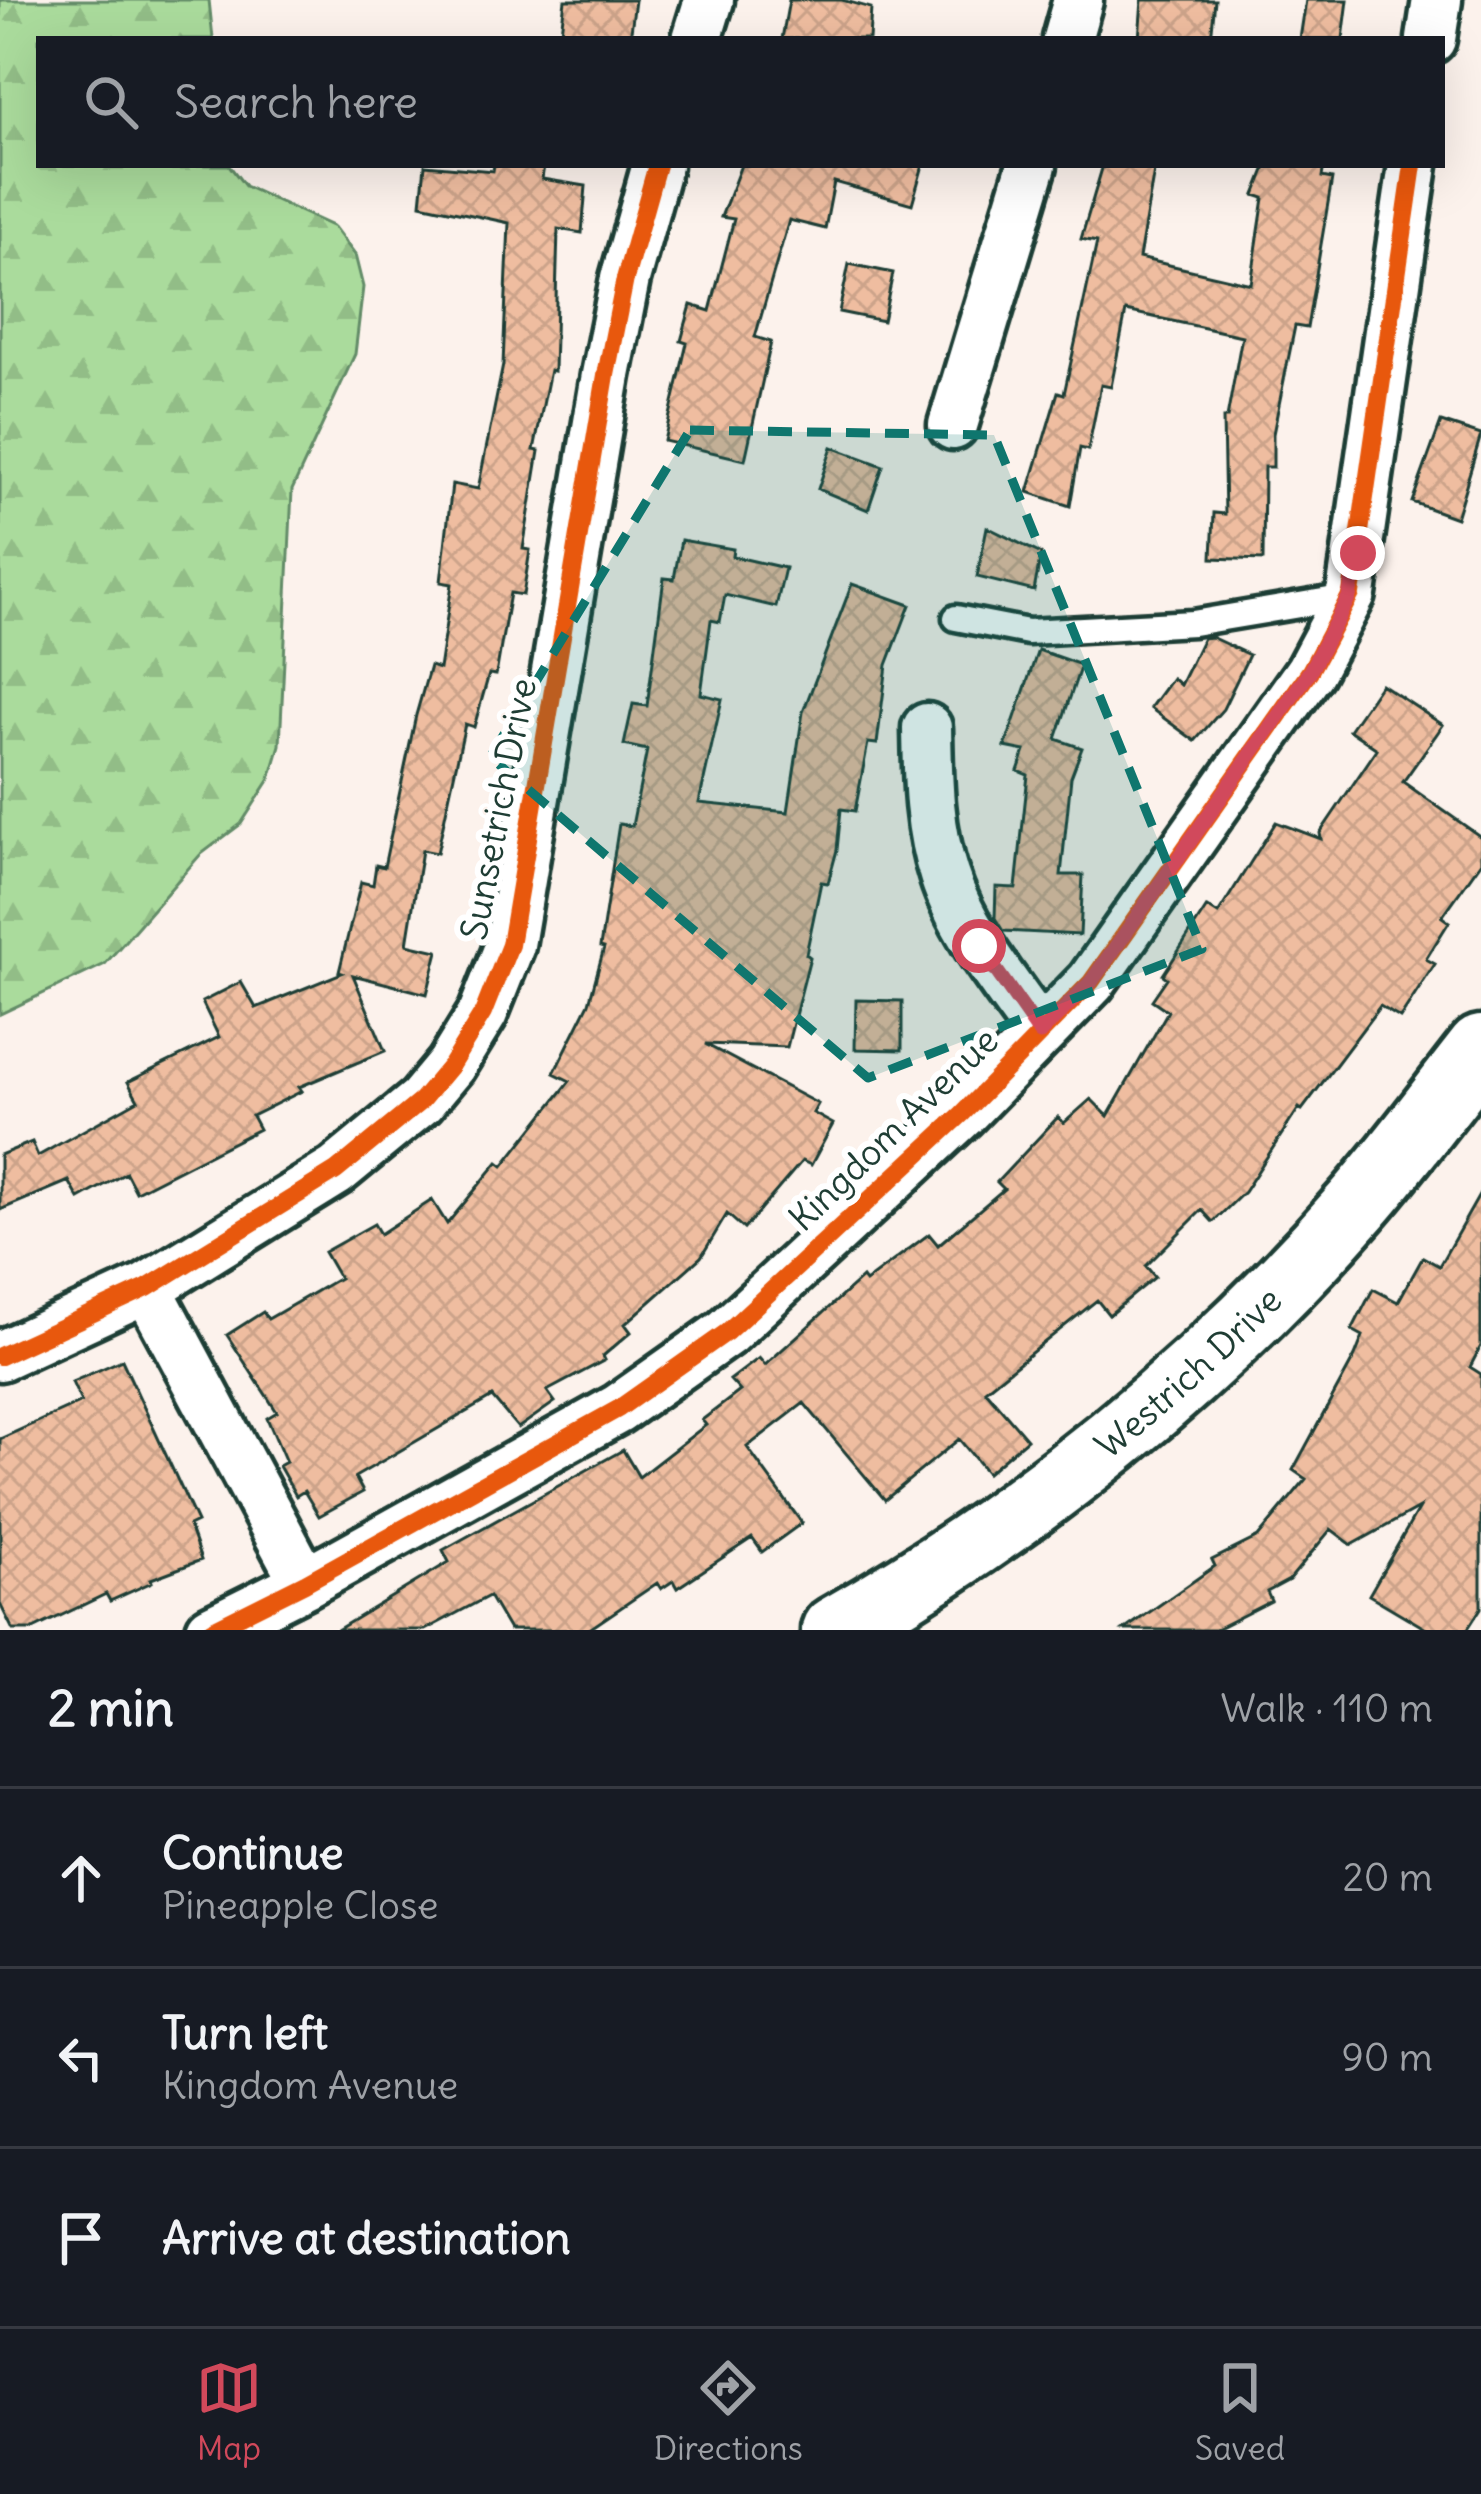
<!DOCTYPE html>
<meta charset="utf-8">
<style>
body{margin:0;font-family:Delius,sans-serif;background:#20242c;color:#f1f3f6}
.stop{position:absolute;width:36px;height:36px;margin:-27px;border:9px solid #d1495b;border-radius:50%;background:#fff}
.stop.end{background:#d1495b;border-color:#fff;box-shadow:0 3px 12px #0008}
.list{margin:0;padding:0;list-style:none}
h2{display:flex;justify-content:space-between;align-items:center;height:156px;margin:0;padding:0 48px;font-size:51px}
h2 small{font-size:39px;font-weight:400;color:#9ea1a6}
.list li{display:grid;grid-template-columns:78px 1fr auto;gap:36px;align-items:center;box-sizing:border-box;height:180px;padding:0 48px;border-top:3px solid #363941}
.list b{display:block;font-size:45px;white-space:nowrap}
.list p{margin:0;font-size:39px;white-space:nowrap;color:#9ea1a6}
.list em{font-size:39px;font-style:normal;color:#9ea1a6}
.icon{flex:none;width:66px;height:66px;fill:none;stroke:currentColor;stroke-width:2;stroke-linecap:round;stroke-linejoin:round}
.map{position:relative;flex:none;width:1481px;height:1630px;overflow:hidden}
.search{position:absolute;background:#171b24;box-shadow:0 12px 48px #0002;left:36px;right:36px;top:36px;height:132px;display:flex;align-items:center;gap:30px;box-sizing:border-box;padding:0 42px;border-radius:0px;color:#9ea1a6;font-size:45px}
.sheet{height:696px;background:#171b24}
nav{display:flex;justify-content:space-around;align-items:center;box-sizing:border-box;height:168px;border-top:3px solid #363941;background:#171b24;font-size:33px;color:#9ea1a6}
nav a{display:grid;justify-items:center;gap:6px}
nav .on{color:#d1495b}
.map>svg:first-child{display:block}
</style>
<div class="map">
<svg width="1481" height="1630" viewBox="0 0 1481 1630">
<defs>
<pattern id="forest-firs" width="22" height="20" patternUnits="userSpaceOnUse" patternTransform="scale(3)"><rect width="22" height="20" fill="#aadb9c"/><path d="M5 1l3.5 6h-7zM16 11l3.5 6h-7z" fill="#92bd87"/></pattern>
<pattern id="building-cross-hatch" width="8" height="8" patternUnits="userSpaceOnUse" patternTransform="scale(3)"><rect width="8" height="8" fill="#efbda0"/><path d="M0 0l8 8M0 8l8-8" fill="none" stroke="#cca38a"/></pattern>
</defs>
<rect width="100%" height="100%" fill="#fcf2ec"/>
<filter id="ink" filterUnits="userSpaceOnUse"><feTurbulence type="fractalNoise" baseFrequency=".00833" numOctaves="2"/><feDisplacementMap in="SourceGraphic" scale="24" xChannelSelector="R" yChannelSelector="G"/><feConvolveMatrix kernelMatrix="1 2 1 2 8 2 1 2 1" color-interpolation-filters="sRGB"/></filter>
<g filter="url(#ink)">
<!-- forest -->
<path fill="url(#forest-firs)" stroke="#648c68" stroke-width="3" d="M 0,0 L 209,0 L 213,39 L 39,39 L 39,165 L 229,165 L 245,186 L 334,227 L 355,255 L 363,287 L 355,354 L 292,490 L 280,745 L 270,779 L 241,824 L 200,855 L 105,964 L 0,1014 Z"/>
<!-- building -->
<path fill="url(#building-cross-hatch)" stroke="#1f3d34" stroke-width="3" d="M 565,0 L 635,0 L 630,39 L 560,39 Z
M 789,0 L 842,0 L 871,8 L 869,39 L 782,39 Z
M 1142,0 L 1215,0 L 1211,39 L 1139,39 Z
M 1306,0 L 1348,0 L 1343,39 L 1300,39 Z
M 425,165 L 493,171 L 494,165 L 544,165 L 542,179 L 586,186 L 582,233 L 558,229 L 554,371 L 550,370 L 534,450 L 539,451 L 523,549 L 530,550 L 523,595 L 510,593 L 496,675 L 489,674 L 474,727 L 465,724 L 437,853 L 422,850 L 407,944 L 438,951 L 427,994 L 353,975 L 385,1051 L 299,1087 L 302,1091 L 252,1116 L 259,1129 L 136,1192 L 126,1173 L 79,1199 L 69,1181 L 0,1210 L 0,1155 L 32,1142 L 38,1156 L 138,1100 L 128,1082 L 219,1037 L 202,1002 L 241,982 L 256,1008 L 342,973 L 339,972 L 361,882 L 373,885 L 376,865 L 384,867 L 416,715 L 430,666 L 439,669 L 452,584 L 441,582 L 452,484 L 478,489 L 503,365 L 509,223 L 421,204 Z
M 741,165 L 923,165 L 912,204 L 834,182 L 825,229 L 789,220 L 755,337 L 771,342 L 745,460 L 664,441 L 687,343 L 681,341 L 691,305 L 710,311 L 734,219 L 721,217 Z
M 1103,165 L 1155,165 L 1139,258 L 1251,284 L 1264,198 L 1255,195 L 1267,165 L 1324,165 L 1322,177 L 1332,179 L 1307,328 L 1295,326 L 1273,434 L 1273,467 L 1264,467 L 1263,560 L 1212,558 L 1214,513 L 1225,514 L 1223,418 L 1227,418 L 1242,336 L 1126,311 L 1111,387 L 1101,385 L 1088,450 L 1080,448 L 1070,506 L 1028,492 L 1058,392 L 1064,394 L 1097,242 L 1081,239 Z
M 849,264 L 893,273 L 883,321 L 839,312 Z
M 1441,422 L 1481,435 L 1456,518 L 1412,502 Z
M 832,447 L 883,466 L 868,510 L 818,489 Z
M 987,527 L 1041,554 L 1034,591 L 977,577 Z
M 681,540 L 733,549 L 732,556 L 785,568 L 776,607 L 725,595 L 720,622 L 711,620 L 701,694 L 722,699 L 699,803 L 788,812 L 803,712 L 852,584 L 910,605 L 887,665 L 877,744 L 868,743 L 855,811 L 841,809 L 837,850 L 828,883 L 821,882 L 806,954 L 810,957 L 787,1047 L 705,1044 L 818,1104 L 813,1113 L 833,1124 L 811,1165 L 802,1161 L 744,1229 L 727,1214 L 701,1257 L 625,1324 L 631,1332 L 603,1356 L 605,1360 L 547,1391 L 555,1402 L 518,1428 L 492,1397 L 355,1477 L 363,1492 L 319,1516 L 304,1491 L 296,1496 L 279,1466 L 286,1462 L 267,1418 L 277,1412 L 227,1335 L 263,1312 L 268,1319 L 339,1278 L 324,1252 L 374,1224 L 380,1234 L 432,1200 L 447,1224 L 498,1162 L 503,1166 L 570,1081 L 554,1073 L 589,1003 L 604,948 L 600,947 L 619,824 L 632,826 L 647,750 L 624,745 L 633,704 L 647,706 L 664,578 L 674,579 Z
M 1211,637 L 1249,655 L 1223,709 L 1195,741 L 1150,708 L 1172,678 L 1180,685 L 1203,638 Z
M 1038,650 L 1081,665 L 1056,739 L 1082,748 L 1071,777 L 1061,875 L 1083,875 L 1080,935 L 1003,931 L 995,918 L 996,887 L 1016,888 L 1028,775 L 1018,771 L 1025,751 L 1005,747 Z
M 1381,684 L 1443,725 L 1403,782 L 1481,837 L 1481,862 L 1442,917 L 1449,922 L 1426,959 L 1435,964 L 1400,1018 L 1380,1006 L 1302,1110 L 1299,1108 L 1244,1192 L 1213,1222 L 1202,1210 L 1146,1266 L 1155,1277 L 1109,1315 L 1097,1300 L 985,1390 L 1027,1439 L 987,1473 L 959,1439 L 885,1500 L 804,1403 L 747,1447 L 802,1523 L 762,1552 L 752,1538 L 677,1588 L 673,1581 L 661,1589 L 657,1583 L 588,1630 L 509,1630 L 489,1596 L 425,1630 L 337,1630 L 449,1562 L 443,1550 L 623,1450 L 639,1477 L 706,1425 L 702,1420 L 740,1391 L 730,1380 L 759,1358 L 765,1365 L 862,1278 L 865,1282 L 929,1234 L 938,1245 L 1004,1189 L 997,1182 L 1058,1117 L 1064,1123 L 1091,1099 L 1108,1116 L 1168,1011 L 1152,1000 L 1167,978 L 1163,975 L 1207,907 L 1218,914 L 1276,822 L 1321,839 L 1320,833 L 1377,749 L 1349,730 Z
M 856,1000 L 902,1001 L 902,1050 L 855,1049 Z
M 1481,1192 L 1481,1346 L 1470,1367 L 1481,1374 L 1481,1608 L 1467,1630 L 1428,1630 L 1369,1595 L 1419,1508 L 1352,1545 L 1331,1529 L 1289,1580 L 1267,1592 L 1271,1601 L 1214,1630 L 1124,1630 L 1215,1566 L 1212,1560 L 1258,1537 L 1306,1479 L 1293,1470 L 1355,1356 L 1363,1336 L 1352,1330 L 1373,1289 L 1398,1302 L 1423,1257 L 1439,1266 Z
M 122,1360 L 197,1522 L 189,1526 L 201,1560 L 151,1579 L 152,1582 L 110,1601 L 106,1594 L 31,1630 L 13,1630 L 0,1604 L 0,1439 L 81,1402 L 72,1382 Z"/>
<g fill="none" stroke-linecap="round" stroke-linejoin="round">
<defs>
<path id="lane" d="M 956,618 L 1028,632 L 1193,623 L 1347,597"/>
<path id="street" d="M 697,39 L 709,0
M 1067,39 L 1078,0
M 1431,39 L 1437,0
M 953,425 L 1032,165
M 927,728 C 928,778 928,826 944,875 C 962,932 1006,984 1040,1033
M 147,1288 L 305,1583
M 0,1356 L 147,1288 L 336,1171 L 421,1101 L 451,1065 L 483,1013 L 510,945 L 606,375 L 625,279 L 657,165
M 211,1630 L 305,1583 L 618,1409 L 727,1332 L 962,1114 L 1091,982 L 1310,671 L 1351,594 L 1413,165"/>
<g id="secondary">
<path id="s1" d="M 835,1630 C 1030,1519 1208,1375 1356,1206 C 1400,1156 1440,1101 1481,1049"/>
</g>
</defs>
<!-- lane casing -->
<use href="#lane" stroke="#1f3d34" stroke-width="33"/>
<!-- street casing -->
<use href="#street" stroke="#1f3d34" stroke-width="57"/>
<!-- secondary casing -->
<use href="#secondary" stroke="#1f3d34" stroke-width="75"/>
<!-- lane -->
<use href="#lane" stroke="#fff" stroke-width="24"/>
<!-- street -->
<use href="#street" stroke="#fff" stroke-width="48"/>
<!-- secondary -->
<use href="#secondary" stroke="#fff" stroke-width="66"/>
<defs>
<path id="cycleway" d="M 0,1356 L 147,1288 L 336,1171 L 421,1101 L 451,1065 L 483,1013 L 510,945 L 606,375 L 625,279 L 657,165
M 211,1630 L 305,1583 L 618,1409 L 727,1332 L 962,1114 L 1091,982 L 1310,671 L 1351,594 L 1413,165"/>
</defs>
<!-- cycleway casing -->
<use href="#cycleway" stroke="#fff" stroke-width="26"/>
<!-- cycleway -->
<use href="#cycleway" stroke="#e8590c" stroke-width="18"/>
</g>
</g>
<g fill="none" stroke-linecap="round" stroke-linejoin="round" filter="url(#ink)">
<!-- route -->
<path stroke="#d1495b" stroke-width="15" d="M 979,946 L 1040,1033 L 1091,982 L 1310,671 L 1349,597 L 1358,553"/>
</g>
<!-- marked area -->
<path fill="#0f766e" fill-opacity="0.2" stroke="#0f766e" stroke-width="9" stroke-dasharray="24 15" stroke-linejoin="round" d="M 690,430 L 994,435 L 1202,949 L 868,1078 L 490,757 Z"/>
<g text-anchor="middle" stroke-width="12" stroke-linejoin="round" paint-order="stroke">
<!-- street labels -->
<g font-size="36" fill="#1f3d34" stroke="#fff">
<text transform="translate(498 809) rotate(-79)" y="13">Sunsetrich Drive</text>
<text transform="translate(893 1129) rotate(-44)" y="13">Kingdom Avenue</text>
<text dy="13" stroke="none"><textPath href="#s1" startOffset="438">Westrich Drive</textPath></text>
</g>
</g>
</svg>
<div class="stop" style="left:979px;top:946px"></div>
<div class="stop end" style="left:1358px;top:553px"></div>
<div class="search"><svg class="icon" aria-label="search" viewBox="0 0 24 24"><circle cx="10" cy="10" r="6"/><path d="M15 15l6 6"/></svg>Search here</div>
</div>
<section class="sheet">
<h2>2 min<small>Walk · 110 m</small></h2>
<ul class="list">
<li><svg class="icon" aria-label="ahead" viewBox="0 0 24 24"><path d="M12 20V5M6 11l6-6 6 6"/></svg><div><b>Continue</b><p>Pineapple Close</p></div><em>20 m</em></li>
<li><svg class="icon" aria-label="left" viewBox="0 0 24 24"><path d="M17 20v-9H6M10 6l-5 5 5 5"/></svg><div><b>Turn left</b><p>Kingdom Avenue</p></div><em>90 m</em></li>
<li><svg class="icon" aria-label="arrive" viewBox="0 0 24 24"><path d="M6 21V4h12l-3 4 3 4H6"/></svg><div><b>Arrive at destination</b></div></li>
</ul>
</section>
<nav>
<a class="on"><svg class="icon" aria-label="map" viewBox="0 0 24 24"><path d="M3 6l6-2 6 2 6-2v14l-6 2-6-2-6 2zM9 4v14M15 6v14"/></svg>Map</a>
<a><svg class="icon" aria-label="directions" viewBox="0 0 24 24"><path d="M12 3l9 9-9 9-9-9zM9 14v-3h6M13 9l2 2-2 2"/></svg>Directions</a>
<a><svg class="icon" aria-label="saved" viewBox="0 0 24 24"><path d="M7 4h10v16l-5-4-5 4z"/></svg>Saved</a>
</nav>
